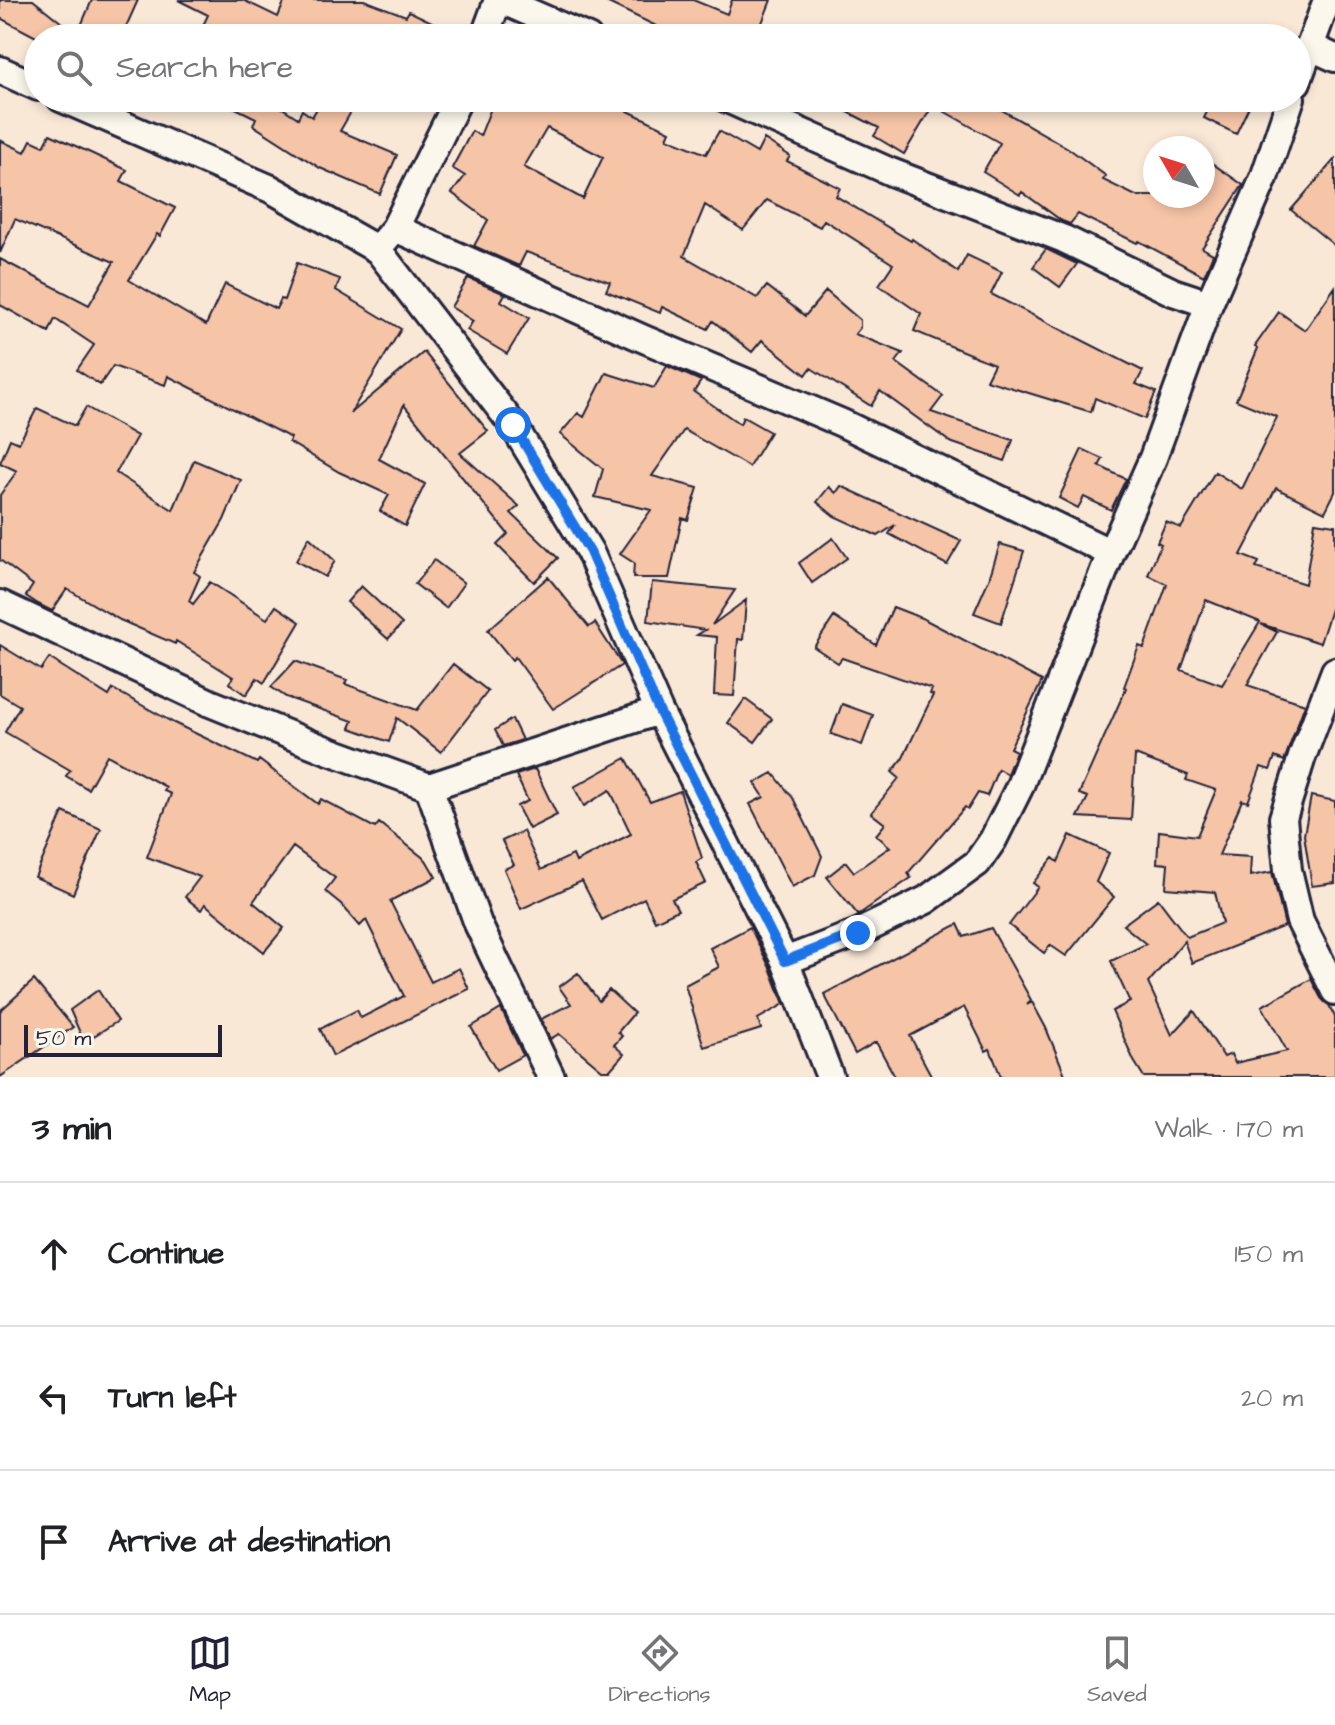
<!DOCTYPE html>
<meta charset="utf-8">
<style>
body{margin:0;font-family:"Architects Daughter",sans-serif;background:#f2f2f2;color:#202124}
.compass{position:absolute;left:1143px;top:136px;width:72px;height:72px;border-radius:50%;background:#fff;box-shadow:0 4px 12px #0003;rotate:309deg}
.scale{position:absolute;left:24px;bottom:20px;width:198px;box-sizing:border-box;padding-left:8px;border:4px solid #22223b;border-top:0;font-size:22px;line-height:28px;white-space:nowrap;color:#22223b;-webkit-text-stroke:6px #fbf7ec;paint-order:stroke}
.stop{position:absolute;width:24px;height:24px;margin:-18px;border:6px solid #1a73e8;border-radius:50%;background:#fff}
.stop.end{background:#1a73e8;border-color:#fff;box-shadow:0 2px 8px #0008}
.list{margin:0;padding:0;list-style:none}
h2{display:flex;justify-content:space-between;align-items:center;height:104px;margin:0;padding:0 32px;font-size:34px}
h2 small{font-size:26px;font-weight:400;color:#757577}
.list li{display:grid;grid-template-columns:52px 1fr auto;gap:24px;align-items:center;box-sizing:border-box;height:144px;padding:0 32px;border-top:2px solid #e0e0e0}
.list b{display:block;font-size:30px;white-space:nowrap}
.list em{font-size:26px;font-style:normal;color:#757577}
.icon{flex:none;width:44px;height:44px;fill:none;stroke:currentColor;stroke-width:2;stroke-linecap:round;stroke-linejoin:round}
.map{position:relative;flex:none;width:1335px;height:1077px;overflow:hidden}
.search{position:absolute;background:#fff;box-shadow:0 4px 12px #0003;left:24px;right:24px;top:24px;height:88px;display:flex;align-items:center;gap:20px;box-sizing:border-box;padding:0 28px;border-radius:44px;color:#757577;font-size:30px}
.sheet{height:536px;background:#fff}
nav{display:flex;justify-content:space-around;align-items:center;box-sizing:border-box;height:112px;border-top:2px solid #e0e0e0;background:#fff;font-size:22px;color:#757577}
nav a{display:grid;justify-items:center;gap:4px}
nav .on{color:#22223b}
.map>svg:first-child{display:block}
</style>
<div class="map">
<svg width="1335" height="1077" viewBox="0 0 1335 1077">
<rect width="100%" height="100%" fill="#fae8d7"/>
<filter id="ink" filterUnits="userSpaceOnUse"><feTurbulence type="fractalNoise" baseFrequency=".0125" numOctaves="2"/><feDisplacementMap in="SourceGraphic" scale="16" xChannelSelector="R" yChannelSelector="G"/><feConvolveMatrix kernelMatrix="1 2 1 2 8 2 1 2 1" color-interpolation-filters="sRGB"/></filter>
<g filter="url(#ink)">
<!-- building -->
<path fill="#f6c4a6" stroke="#22223b" stroke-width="2" fill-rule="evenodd" d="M 0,0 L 33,0 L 77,35 L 92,0 L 138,0 L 121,38 L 38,38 L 0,18 Z
M 178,0 L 243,0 L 278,17 L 285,0 L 364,0 L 406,16 L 409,11 L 465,38 L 197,38 L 208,15 Z
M 602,0 L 693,0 L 727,14 L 732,0 L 771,0 L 756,38 L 681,38 Z
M 215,98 L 267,98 L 298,118 L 302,110 L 312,117 L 323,98 L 359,98 L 340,131 L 397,155 L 380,194 L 320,168 L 253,125 L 256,118 Z
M 495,98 L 601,98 L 670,131 L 667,138 L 706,154 L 719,131 L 757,153 L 764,139 L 790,156 L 787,161 L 840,188 L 836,196 L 911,241 L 912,239 L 958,272 L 967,255 L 1002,272 L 991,294 L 1143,371 L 1136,384 L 1156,392 L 1145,419 L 1095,398 L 1091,412 L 986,380 L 994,364 L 914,331 L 921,314 L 879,285 L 893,264 L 824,220 L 820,227 L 767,200 L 743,230 L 705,205 L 684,256 L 757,298 L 767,286 L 805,316 L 826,291 L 860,320 L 860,328 L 855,334 L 903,353 L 896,362 L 943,396 L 931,412 L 1013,440 L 1005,461 L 950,442 L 880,391 L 871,406 L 811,368 L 806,375 L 762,340 L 752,352 L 713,321 L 708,329 L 662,307 L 660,313 L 606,291 L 610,282 L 526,252 L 519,266 L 474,246 L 488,220 L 452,193 L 465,176 L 452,168 L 472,131 L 480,136 ZM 547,128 L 603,157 L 583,199 L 524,167 Z
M 821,98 L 1007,98 L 1000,109 L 1068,148 L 1106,176 L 1103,180 L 1136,196 L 1203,196 L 1203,157 L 1243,185 L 1202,248 L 1213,254 L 1204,276 L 1139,241 L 1137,243 L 1078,214 L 1070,224 L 1062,221 L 1022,192 L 1020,195 L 983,172 L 1000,143 L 933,105 L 904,154 L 874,136 L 879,128 Z
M 1214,98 L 1253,98 L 1236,134 L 1204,118 Z
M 50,134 L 127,170 L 121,181 L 175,208 L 160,236 L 157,234 L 129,280 L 206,325 L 225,284 L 276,309 L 281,299 L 284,300 L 297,263 L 340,279 L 336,290 L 401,329 L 350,414 L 424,352 L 488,431 L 460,453 L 519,506 L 511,513 L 558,558 L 534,582 L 497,545 L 508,534 L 404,405 L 379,459 L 425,484 L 405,526 L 380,511 L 389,495 L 339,472 L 289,442 L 291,438 L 168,376 L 165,385 L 113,366 L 100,385 L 77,370 L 94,345 L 55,319 L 49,332 L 0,305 L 0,259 L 89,305 L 114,262 L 15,219 L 0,253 L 0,140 L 25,152 L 31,140 L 44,146 Z
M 1335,159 L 1335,246 L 1291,210 Z
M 1046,249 L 1077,264 L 1060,287 L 1033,267 Z
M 468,278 L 505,294 L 501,301 L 529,318 L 507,354 L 467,330 L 473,321 L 451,307 Z
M 1335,287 L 1335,492 L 1325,512 L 1276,488 L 1241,555 L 1259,562 L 1256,568 L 1305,584 L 1315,522 L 1335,525 L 1335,597 L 1320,643 L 1261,624 L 1277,632 L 1247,685 L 1305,704 L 1284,761 L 1275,757 L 1270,770 L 1261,767 L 1248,802 L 1242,800 L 1219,855 L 1251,857 L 1250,876 L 1272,872 L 1285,926 L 1192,963 L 1184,941 L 1148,983 L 1172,1035 L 1194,1011 L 1224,1057 L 1231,1054 L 1235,1063 L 1287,1051 L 1262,1006 L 1311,979 L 1321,998 L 1329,1005 L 1335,1017 L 1335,1077 L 1144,1077 L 1134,1061 L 1112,1011 L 1130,1002 L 1111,961 L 1146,944 L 1123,925 L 1158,899 L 1187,937 L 1222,923 L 1215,892 L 1166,888 L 1168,864 L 1157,863 L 1159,831 L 1197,836 L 1216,790 L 1186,780 L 1188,775 L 1135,755 L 1131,820 L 1078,817 L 1088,797 L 1079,794 L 1126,688 L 1124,687 L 1139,646 L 1144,648 L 1167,584 L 1148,575 L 1161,544 L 1157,542 L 1166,522 L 1181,528 L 1215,472 L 1242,489 L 1277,417 L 1236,400 L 1258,348 L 1255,346 L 1279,312 L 1305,330 ZM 1206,600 L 1260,622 L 1222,685 L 1181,670 Z
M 667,366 L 701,381 L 694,392 L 740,424 L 743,417 L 770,432 L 749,467 L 684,430 L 652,476 L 698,488 L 688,520 L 682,518 L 669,578 L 633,578 L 634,563 L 620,554 L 651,510 L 595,497 L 603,469 L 560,434 L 578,413 L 584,417 L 606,373 L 654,388 Z
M 86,407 L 137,436 L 116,473 L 173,510 L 194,460 L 241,480 L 224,520 L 194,572 L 200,576 L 189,601 L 193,604 L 210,582 L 267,619 L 276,606 L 300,622 L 264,683 L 257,678 L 246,695 L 229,683 L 233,677 L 176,641 L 175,644 L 120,620 L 67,589 L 52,611 L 38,604 L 26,596 L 33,585 L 0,560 L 0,495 L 17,471 L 0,463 L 10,439 L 19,443 L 37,408 L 75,426 Z
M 1082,449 L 1103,459 L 1099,466 L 1126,479 L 1111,510 L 1084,497 L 1078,508 L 1059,498 Z
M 841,486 L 961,541 L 947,565 L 889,534 L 895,525 L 878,536 L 834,516 L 817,502 L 829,487 L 836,493 Z
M 309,537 L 335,561 L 325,577 L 296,561 Z
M 833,538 L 847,558 L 812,583 L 799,563 Z
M 1000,544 L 1024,551 L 1001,623 L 974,613 L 989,579 Z
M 434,560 L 464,583 L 446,608 L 415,584 Z
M 548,577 L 589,627 L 595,623 L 622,665 L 553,709 L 515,657 L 512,660 L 488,630 Z
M 652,582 L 735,590 L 712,625 L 746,600 L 743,640 L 738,639 L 734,696 L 714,695 L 717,637 L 697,635 L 705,630 L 648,621 Z
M 361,586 L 402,624 L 388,639 L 347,602 Z
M 893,607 L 924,619 L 1042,681 L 1010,748 L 1016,751 L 1007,774 L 998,769 L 987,796 L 978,793 L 968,809 L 965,807 L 908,873 L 911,878 L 858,915 L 827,877 L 846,862 L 854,872 L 890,847 L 876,835 L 885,824 L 871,813 L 899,778 L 892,772 L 902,760 L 933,695 L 930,694 L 932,689 L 842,658 L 838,663 L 814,647 L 834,617 L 876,645 Z
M 0,645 L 41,670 L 49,658 L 109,696 L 113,689 L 174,723 L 257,763 L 259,760 L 318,804 L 321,799 L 375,828 L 379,823 L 426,860 L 436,877 L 390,901 L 431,982 L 459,968 L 469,989 L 333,1056 L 320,1029 L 357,1010 L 361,1018 L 404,996 L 366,920 L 360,926 L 341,904 L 325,891 L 335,878 L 293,847 L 253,902 L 284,928 L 264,952 L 205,904 L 201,910 L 185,897 L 200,877 L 147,857 L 171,794 L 164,791 L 166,787 L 107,755 L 88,789 L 66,776 L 70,770 L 5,732 L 20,706 L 0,694 Z
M 295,661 L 347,680 L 345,684 L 417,710 L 453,664 L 488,691 L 441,752 L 397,718 L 389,742 L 350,728 L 353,721 L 286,697 L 271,687 Z
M 745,699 L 772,719 L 755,742 L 728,723 Z
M 842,704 L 873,715 L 862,745 L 831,734 Z
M 512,719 L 522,740 L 503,746 L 495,730 Z
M 626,758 L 650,802 L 680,791 L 702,858 L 696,862 L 706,883 L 672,899 L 678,910 L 655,921 L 644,898 L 602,920 L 582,881 L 521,909 L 504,869 L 514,865 L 502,841 L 523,831 L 541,870 L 573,855 L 576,862 L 631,834 L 610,790 L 584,806 L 574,787 Z
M 535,769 L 557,815 L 529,829 L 517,806 L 528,801 L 516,775 Z
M 773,773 L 793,798 L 822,856 L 815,875 L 792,887 L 750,804 L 764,797 L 755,783 Z
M 1311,796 L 1335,801 L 1335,883 L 1312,886 L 1304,835 Z
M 63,812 L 101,829 L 73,894 L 35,877 Z
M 1070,835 L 1109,853 L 1096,882 L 1114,897 L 1066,956 L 1050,945 L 1044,953 L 1009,925 L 1038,887 L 1033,883 L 1053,858 L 1058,862 Z
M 958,924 L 964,937 L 991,928 L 1031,1000 L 1027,1005 L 1032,1002 L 1046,1028 L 1066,1077 L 1001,1077 L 990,1049 L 986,1051 L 964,1007 L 910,1036 L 932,1077 L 895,1077 L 876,1042 L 855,1054 L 824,994 Z
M 750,927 L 770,968 L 784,1004 L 758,1019 L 761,1029 L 704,1047 L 685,985 L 719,967 L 710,948 Z
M 578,973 L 599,1001 L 609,990 L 634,1013 L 618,1032 L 622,1036 L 614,1045 L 624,1054 L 610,1070 L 602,1070 L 559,1034 L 550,1039 L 541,1019 L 571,1004 L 559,987 Z
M 34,980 L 73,1027 L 0,1077 L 0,1011 Z
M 98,990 L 118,1021 L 84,1042 L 70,1010 Z
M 501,1009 L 523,1055 L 496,1070 L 471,1027 Z"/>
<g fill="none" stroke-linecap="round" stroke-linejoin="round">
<defs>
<path id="minor" d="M 501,0 L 588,38
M 484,38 L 498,0
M 1309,46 L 1335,58
M 0,70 L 38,87
M 1297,82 L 1327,0
M 61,98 L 271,189 L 378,250 L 513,425 L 590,552 L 659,711 L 785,961 L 830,1077
M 725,98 L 891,172 L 1064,239 L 1173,292 L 1209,304
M 395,228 L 644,339 L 842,423 L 1111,553
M 385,240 L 395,228 L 459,98
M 0,604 L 210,703 L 324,749 L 429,787 L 659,711
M 1335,671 L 1302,757 L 1283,818 L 1288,870 L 1300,921 L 1335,991
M 429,787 L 478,924 L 551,1077
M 785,961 L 858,933 L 926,900 L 977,863 L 993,840 L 1019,788 L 1111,553 L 1153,458 L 1209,304 L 1264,178 L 1291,98"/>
</defs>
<!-- minor casing -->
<use href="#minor" stroke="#22223b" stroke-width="32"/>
<!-- minor -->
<use href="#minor" stroke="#fbf7ec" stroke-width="26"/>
</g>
</g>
<g fill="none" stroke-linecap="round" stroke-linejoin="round" filter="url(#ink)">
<!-- route -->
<path stroke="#1a73e8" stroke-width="10" d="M 513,425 L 590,552 L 659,711 L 785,961 L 858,933"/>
</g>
</svg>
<svg class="compass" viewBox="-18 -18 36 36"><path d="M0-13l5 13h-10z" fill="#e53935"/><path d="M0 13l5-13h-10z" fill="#757577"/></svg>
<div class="scale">50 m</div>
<div class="stop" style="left:513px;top:425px"></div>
<div class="stop end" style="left:858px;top:933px"></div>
<div class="search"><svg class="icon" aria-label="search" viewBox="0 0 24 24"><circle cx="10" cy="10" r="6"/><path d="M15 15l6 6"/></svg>Search here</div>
</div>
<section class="sheet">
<h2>3 min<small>Walk · 170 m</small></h2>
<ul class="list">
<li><svg class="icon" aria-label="ahead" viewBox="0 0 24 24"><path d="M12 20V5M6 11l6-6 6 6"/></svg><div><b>Continue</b></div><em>150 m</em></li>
<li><svg class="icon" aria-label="left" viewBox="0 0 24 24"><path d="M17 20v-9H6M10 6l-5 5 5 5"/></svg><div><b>Turn left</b></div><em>20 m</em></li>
<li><svg class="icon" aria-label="arrive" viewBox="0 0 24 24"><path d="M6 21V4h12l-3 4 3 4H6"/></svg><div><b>Arrive at destination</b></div></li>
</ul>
</section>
<nav>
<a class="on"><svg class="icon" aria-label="map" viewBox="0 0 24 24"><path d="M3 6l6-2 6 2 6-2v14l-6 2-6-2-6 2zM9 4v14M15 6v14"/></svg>Map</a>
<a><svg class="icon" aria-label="directions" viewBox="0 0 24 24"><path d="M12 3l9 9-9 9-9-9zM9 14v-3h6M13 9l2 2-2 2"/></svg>Directions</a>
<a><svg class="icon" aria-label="saved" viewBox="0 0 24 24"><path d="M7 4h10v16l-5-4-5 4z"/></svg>Saved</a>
</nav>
